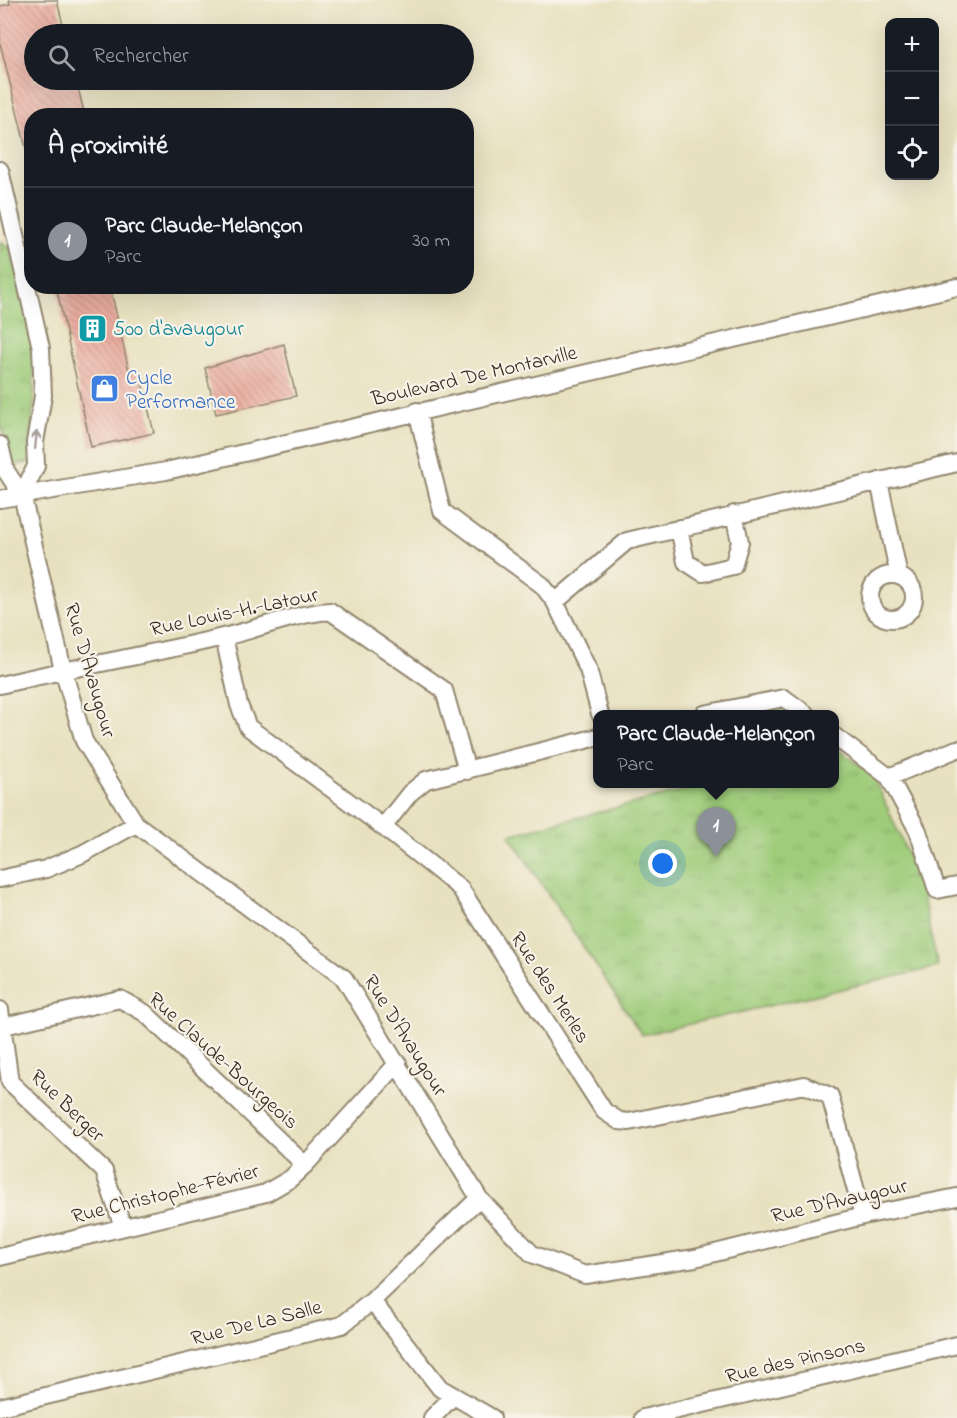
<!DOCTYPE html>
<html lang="fr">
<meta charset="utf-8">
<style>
body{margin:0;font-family:"Indie Flower",sans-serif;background:#20242c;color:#f1f3f6}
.controls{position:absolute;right:18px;top:18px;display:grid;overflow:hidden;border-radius:12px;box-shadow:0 6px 24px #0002}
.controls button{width:54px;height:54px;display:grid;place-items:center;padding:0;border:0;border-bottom:2px solid #363941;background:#171b24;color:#f1f3f6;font:30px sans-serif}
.you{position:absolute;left:663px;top:864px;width:21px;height:21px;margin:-15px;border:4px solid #fff;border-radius:50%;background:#1a73e8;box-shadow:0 0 0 9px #1a73e833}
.badge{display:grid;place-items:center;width:39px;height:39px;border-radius:50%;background:#8c9099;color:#fff;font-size:20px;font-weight:700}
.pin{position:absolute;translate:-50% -50px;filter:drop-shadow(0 2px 3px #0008)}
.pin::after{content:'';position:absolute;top:32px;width:21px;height:18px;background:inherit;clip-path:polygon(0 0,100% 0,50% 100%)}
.popup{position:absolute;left:593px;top:710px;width:246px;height:78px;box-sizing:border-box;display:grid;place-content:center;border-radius:12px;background:#171b24;filter:drop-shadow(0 2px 4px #0005);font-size:20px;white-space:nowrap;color:#9ea1a6}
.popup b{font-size:22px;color:#f1f3f6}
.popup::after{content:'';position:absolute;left:50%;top:100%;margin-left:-12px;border:12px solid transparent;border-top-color:#171b24}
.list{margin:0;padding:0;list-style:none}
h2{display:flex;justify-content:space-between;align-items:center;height:78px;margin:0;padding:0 24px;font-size:26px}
h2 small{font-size:20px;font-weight:400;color:#9ea1a6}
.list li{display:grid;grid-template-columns:39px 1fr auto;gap:18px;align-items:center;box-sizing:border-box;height:108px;padding:0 24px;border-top:2px solid #363941}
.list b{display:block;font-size:22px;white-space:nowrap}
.list p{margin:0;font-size:20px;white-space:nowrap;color:#9ea1a6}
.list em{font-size:20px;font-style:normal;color:#9ea1a6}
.icon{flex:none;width:33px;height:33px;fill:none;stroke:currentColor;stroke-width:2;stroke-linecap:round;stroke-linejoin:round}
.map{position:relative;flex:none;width:957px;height:1418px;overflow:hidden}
.search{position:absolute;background:#171b24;box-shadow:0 6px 24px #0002;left:24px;top:24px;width:450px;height:66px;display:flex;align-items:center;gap:15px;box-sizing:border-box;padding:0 21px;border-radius:33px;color:#9ea1a6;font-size:22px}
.panel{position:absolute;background:#171b24;box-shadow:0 6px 24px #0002;left:24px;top:108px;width:450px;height:186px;border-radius:24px}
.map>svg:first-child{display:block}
</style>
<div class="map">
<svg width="957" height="1418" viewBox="0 0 957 1418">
<defs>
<pattern id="park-tufts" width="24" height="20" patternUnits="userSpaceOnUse" patternTransform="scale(1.5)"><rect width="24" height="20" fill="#9ecc79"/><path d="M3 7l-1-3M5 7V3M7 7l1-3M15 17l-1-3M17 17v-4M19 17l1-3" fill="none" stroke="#89af68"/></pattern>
<pattern id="building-back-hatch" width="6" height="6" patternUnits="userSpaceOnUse" patternTransform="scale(1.5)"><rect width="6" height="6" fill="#ebada0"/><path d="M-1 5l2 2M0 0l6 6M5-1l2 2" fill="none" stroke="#c08d82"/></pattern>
</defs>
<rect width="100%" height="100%" fill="#f7f3e8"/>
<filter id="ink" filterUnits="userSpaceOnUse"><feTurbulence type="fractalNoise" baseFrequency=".0167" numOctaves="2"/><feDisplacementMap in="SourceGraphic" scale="12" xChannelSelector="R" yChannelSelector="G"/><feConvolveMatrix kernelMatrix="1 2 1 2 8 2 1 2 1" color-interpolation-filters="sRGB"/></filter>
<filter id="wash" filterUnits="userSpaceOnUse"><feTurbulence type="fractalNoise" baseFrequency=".008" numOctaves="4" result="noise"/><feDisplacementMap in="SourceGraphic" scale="24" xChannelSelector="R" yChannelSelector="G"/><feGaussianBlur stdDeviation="1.35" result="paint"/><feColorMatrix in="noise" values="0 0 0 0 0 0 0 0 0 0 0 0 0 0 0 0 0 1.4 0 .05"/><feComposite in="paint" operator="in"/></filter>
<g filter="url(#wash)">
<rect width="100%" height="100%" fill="#e8e1c0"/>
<!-- park -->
<path fill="url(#park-tufts)" stroke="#6c7b4c" stroke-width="1.5" d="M 0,241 L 10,248 L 33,342 L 34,400 L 28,463 L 12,465 L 0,421 Z
M 780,707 L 790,714 L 746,714 Z
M 835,747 L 873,775 L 919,880 L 938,967 L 642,1035 L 509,835 L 702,786 L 702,784 L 834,784 Z"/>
<g id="blocks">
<!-- building -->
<path fill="url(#building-back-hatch)" d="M 9,0 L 57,0 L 65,34 L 34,34 L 34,80 L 76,80 L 85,116 L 32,116 L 32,156 L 28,156 L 0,43 L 0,6 L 10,4 Z
M 56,286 L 110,286 L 129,371 L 139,370 L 154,433 L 91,447 Z
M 284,344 L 296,396 L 216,414 L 205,368 Z"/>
</g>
</g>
<g filter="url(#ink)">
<use href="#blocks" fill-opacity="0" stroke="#92866f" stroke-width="1.5"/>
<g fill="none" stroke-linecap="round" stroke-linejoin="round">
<defs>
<path id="minor" d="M 0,170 L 41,348 L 43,396 L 35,442 L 36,466 L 22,495
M 417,411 L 442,511 L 542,585 L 555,602 L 588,669 L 600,714
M 0,445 L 6,471 L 22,495 L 63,670 L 84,741 L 136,824 L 344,978 L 479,1198 L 532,1254 L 585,1275 L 695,1258 L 863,1216 L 957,1197
M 879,481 L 899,576
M 0,499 L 166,471 L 957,287
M 679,528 L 686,562 L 703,573 L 733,566 L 740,542 L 734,514
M870 597a22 22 0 1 1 44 0a22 22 0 1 1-44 0Z
M 555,602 L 627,541 L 957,463
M 224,637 L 239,705 L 248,727 L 383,827 L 460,888 L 604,1111 L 619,1121 L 629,1122 L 804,1085 L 830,1096 L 863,1216
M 0,685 C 74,667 149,655 223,637 C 259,629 293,614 330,611 L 444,690 L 467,771
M 704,714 L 784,698 L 806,714
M 834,736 L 889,777 L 918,831 L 937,890 L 957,886
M 889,777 L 957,749
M 383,827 L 410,793 L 426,780 L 598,737
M 0,879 L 46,869 L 82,854 L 136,824
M 0,1010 L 10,1082 L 104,1171 L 123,1227
M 4,1026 L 120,999 L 145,1013 L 305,1165
M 0,1257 L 266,1193 L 290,1179 L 305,1165 L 398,1063
M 372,1301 L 440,1388 L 492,1418
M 0,1407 L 342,1325 L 372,1301 L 479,1198
M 432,1418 L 453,1396
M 643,1418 L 957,1345"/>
</defs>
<!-- minor casing -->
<use href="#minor" stroke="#92866f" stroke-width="20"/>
<!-- minor -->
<use href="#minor" stroke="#fff" stroke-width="16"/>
</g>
<!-- one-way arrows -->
<defs><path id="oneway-shaft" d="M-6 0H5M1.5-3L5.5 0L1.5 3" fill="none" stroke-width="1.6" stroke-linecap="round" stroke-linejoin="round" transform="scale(1.5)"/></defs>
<use stroke="#a79f9a" href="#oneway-shaft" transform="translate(36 440) rotate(-84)"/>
</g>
<!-- icons -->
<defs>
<symbol id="building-square" viewBox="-11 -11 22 22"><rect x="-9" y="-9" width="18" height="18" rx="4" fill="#0f9aa8" stroke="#f7f3e8"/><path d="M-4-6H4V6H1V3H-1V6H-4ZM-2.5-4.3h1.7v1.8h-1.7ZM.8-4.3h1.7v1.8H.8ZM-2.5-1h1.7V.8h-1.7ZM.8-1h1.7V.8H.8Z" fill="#fff"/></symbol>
<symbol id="shop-square" viewBox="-11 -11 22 22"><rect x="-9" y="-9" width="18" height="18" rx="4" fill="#3f7fe0" stroke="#f7f3e8"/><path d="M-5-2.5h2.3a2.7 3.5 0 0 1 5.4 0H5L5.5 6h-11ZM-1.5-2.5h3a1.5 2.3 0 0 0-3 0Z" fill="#fff"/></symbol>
</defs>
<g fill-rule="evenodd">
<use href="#building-square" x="76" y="312" width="33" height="33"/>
<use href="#shop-square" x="88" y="372" width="33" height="33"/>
</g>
<g text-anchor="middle" stroke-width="4.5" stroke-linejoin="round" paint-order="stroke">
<!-- culture labels -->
<g font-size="21" fill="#0d838f" stroke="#f7f3e8" text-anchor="start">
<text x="113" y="335">500 d'avaugour</text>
</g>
<!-- street labels -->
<g font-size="21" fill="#3b2a1e" stroke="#f7f3e8">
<text transform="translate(474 375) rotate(-13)" y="7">Boulevard De Montarville</text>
<text transform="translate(234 611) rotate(-12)" y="7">Rue Louis-H.-Latour</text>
<text transform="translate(91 670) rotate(74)" y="7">Rue D'Avaugour</text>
<text transform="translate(551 987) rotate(57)" y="7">Rue des Merles</text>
<text transform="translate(406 1035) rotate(58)" y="7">Rue D'Avaugour</text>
<text transform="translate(224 1060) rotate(42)" y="7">Rue Claude-Bourgeois</text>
<text transform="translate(68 1105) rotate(44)" y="7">Rue Berger</text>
<text transform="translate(165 1193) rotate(-14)" y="7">Rue Christophe-Février</text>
<text transform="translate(839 1200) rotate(-13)" y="7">Rue D'Avaugour</text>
<text transform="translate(256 1322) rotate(-14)" y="7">Rue De La Salle</text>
<text transform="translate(795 1360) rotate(-13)" y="7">Rue des Pinsons</text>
</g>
<!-- shop labels -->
<g font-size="21" fill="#366cbe" stroke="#f7f3e8" text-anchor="start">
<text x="126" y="384">Cycle<tspan x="126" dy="24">Performance</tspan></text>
</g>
</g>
</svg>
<div class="controls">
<button>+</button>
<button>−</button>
<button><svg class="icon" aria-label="locate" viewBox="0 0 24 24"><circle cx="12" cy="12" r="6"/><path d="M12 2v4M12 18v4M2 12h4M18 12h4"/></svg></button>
</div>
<div class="you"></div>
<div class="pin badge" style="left:716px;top:857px">1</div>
<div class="popup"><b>Parc Claude-Melançon</b>Parc</div>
<div class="search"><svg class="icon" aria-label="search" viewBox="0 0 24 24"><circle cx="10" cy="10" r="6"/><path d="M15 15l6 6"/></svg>Rechercher</div>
<section class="panel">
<h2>À proximité<small></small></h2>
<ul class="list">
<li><span class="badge">1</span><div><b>Parc Claude-Melançon</b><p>Parc</p></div><em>30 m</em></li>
</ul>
</section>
</div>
